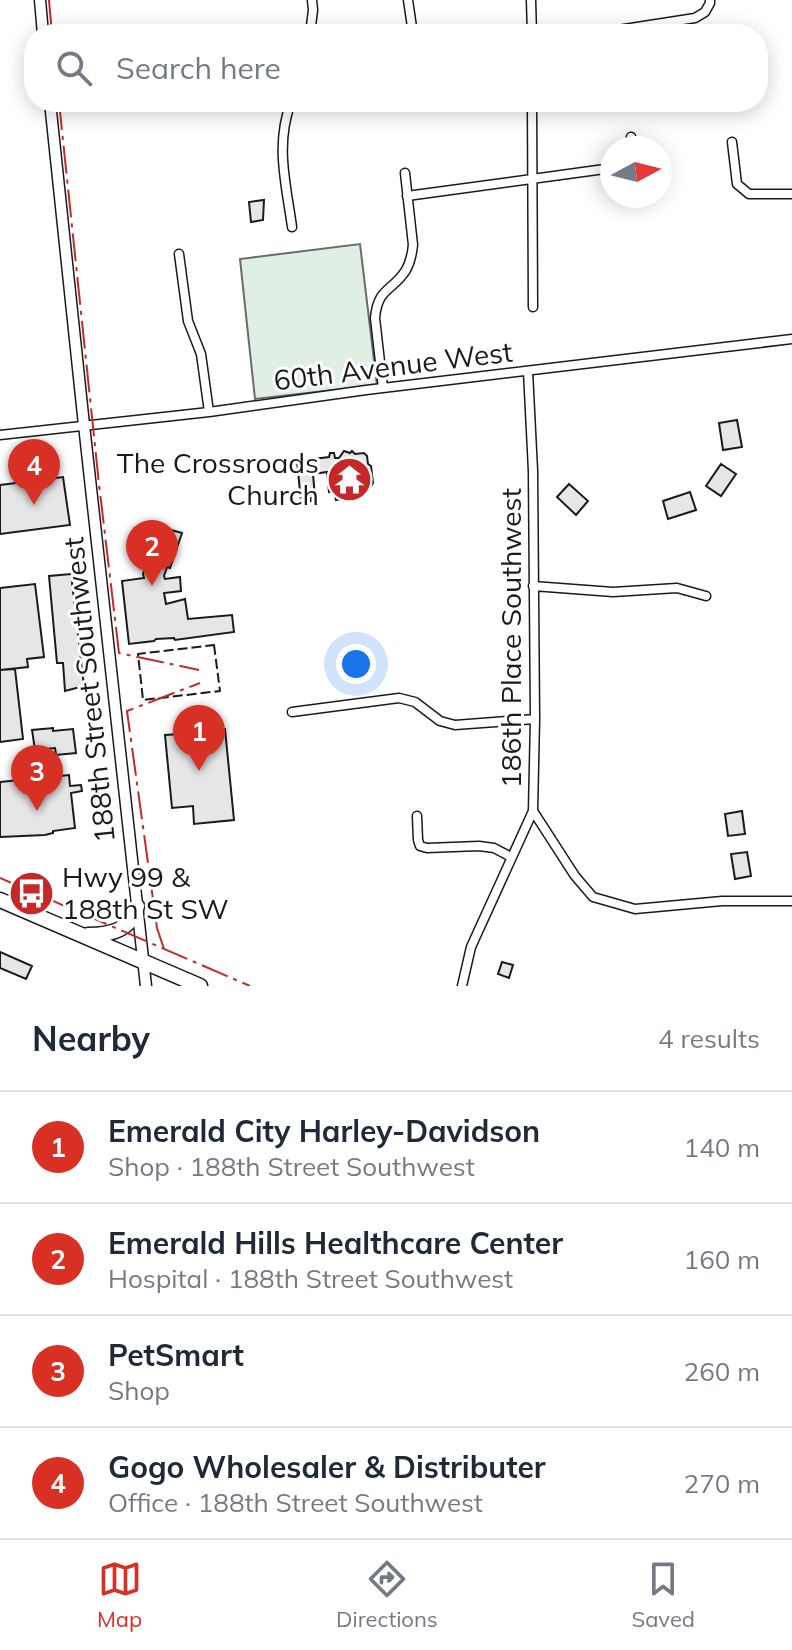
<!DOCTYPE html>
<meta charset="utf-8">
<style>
body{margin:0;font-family:Mulish,sans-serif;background:#f2f2f3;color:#1f2937}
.compass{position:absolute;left:600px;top:136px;width:72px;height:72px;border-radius:50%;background:#fff;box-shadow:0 4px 20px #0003;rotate:83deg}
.you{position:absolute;left:356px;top:664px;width:28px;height:28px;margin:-20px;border:6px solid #fff;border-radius:50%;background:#1a73e8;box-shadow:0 0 0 12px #1a73e833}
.badge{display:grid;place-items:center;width:52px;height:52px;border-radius:50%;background:#d93025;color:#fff;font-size:26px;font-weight:700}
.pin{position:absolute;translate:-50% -66px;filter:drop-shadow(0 2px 4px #0008)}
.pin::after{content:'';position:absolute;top:42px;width:28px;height:24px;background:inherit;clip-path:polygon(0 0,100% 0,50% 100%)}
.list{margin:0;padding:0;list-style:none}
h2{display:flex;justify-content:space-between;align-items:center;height:104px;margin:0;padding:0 32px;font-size:34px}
h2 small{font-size:26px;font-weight:400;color:#747a83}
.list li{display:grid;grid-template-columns:52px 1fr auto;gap:24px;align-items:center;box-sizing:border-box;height:112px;padding:0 32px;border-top:2px solid #e0e1e3}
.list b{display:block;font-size:30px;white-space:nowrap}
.list p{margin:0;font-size:26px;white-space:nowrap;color:#747a83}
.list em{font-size:26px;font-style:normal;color:#747a83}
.icon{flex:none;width:44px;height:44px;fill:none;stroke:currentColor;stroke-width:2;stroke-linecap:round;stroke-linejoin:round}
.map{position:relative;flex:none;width:792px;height:986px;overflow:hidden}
.search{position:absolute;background:#fff;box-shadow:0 4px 20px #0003;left:24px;right:24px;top:24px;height:88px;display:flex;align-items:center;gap:20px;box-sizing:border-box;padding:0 28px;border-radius:32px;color:#747a83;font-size:30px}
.sheet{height:552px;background:#fff}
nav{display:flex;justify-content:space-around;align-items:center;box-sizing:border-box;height:112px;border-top:2px solid #e0e1e3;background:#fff;font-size:22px;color:#747a83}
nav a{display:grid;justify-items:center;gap:4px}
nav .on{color:#d93025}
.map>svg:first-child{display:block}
</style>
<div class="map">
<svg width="792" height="986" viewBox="0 0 792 986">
<rect width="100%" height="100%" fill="#fff"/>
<!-- green -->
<path fill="#e0efe3" stroke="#6a6a6a" stroke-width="2" d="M 360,244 L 377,385 L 255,399 L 240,259 Z"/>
<!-- building -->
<path fill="#e6e6e6" stroke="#1a1a1a" stroke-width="2" d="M 264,200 L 263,220 L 251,222 L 249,202 Z
M 737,420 L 742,447 L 723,450 L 719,423 Z
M 344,451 L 350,453 L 352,451 L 355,454 L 364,453 L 367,456 L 368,464 L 371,466 L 373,483 L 365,494 L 361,494 L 357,498 L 348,499 L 343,491 L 340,492 L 341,499 L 336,500 L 334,491 L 329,492 L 327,472 L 313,474 L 315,497 L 311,498 L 311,501 L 301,502 L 297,461 L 329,457 L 330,453 L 334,453 L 335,458 L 339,458 Z
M 721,464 L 736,474 L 721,496 L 706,486 Z
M 63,477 L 70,525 L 0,534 L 0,485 Z
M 569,484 L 588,501 L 576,515 L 557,497 Z
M 690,492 L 696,510 L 668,519 L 663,501 Z
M 164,528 L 182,533 L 170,568 L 167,567 L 164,576 L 165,579 L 180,577 L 181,591 L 164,593 L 166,604 L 185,599 L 188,619 L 232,615 L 234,632 L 175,640 L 174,638 L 156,639 L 154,641 L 129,644 L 122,581 L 144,578 L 143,574 L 158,531 L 162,532 Z
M 71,574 L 84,686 L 65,691 L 63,663 L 57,663 L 49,576 Z
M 35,584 L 44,657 L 27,659 L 28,667 L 0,670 L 0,588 Z
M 15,669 L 23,739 L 0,742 L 0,670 Z
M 215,713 L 217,730 L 225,729 L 234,820 L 194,824 L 193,806 L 172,808 L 165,735 L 181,734 L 179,717 Z
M 53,728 L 53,731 L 73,729 L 76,753 L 56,755 L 55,748 L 35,750 L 32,730 Z
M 69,775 L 70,786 L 81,785 L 82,791 L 71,793 L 75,828 L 53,831 L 53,833 L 45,835 L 0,837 L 0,782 Z
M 742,811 L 745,834 L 728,836 L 725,814 Z
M 747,852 L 751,876 L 735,879 L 731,854 Z
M 0,952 L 32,966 L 26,979 L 0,968 Z
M 502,962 L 513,965 L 509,978 L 498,974 Z"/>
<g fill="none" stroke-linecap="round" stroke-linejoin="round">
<defs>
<path id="minor" d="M 408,0 L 413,34
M 531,0 L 532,34
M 310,34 L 313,10 L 312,0
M 592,34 L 695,18 L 705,12 L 710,3 L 710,0
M 291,102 C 275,145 286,183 292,227
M 532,102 L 533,307
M 50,104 L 63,102
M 732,142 L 737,184 L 749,194 L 792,194
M 629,148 L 631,137
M 407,196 L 612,168
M 634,196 L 635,202
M 179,254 L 188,321 L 201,354 L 209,412
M 383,388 L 375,318 C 378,287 392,292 406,270 C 410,263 412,254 413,245 L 405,173
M 0,435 L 209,412 L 366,390 L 792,339
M 533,586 L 613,592 L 677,588 L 706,596
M 292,712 L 399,698 L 415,702 L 440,721 L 455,725 L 535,719
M 533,811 L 575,876 L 593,897 L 635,909 L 722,901 L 792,901
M 417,816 L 418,840 L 420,846 L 427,848 L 479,846 L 494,848 L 511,857
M 462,986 L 471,947 L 533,811 L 535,719 L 533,471 L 528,371"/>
<path id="tertiary" d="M 40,0 L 43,34
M 50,102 L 84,425 L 146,986"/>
<path id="trunk" d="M 0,900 L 200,986
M 88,935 C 111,935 131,930 137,906"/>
</defs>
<!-- minor casing -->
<use href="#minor" stroke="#1a1a1a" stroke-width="11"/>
<!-- tertiary casing -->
<use href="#tertiary" stroke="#1a1a1a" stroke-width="13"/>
<!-- trunk casing -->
<use href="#trunk" stroke="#1a1a1a" stroke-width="17"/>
<!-- minor -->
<use href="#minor" stroke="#fff" stroke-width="8"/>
<!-- tertiary -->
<use href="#tertiary" stroke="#fff" stroke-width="10"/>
<!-- trunk -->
<use href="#trunk" stroke="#fff" stroke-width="14"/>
<!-- fence -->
<path stroke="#1a1a1a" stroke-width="2" stroke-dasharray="10 4" stroke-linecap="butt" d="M 214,645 L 220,691 L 143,700 L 138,654 Z"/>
<!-- power -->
<path stroke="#c62828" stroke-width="2" stroke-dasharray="28 6 4 6" stroke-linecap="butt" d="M 49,0 L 52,34
M 59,102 L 99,484 L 119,653 L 199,670
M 0,878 L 250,986
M 164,949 L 157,928 L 127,711 L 200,683"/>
</g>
<!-- icons -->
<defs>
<symbol id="temple-disc" viewBox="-11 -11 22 22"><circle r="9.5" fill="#c62828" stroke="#fff"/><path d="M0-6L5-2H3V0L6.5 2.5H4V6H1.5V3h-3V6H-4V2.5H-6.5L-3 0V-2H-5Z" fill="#fff"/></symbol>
<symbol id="bus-disc" viewBox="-11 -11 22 22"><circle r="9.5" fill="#c62828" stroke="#fff"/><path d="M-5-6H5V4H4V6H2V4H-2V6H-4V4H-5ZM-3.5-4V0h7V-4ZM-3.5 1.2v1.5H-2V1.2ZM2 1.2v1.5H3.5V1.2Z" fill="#fff"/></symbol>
</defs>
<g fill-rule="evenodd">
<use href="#temple-disc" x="324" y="454" width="51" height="51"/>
<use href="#bus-disc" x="6" y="868" width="51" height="51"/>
</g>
<g text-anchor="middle" stroke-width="6" stroke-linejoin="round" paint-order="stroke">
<!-- street labels -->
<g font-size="28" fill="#1a1a1a" stroke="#fff">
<text transform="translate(393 366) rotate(-7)" y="10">60th Avenue West</text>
<text transform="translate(511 638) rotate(-90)" y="10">186th Place Southwest</text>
<text transform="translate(89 690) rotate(-96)" y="10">188th Street Southwest</text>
</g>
<!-- poi labels -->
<g font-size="28" fill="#1a1a1a" stroke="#fff" text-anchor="end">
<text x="319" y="473">The Crossroads<tspan x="319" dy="32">Church</tspan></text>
<text x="62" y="887" text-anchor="start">Hwy 99 &amp;<tspan x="62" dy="32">188th St SW</tspan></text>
</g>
</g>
</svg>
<svg class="compass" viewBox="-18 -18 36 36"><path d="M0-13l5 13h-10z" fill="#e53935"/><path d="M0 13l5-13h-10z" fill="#747a83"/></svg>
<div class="you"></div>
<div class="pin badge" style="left:199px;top:771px">1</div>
<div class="pin badge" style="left:152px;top:586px">2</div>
<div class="pin badge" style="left:37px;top:811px">3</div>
<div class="pin badge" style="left:34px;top:505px">4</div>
<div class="search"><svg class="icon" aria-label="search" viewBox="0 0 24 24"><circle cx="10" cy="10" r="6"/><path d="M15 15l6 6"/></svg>Search here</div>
</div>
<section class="sheet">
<h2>Nearby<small>4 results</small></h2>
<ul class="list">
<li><span class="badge">1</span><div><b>Emerald City Harley-Davidson</b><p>Shop · 188th Street Southwest</p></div><em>140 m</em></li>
<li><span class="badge">2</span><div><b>Emerald Hills Healthcare Center</b><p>Hospital · 188th Street Southwest</p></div><em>160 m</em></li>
<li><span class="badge">3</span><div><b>PetSmart</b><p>Shop</p></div><em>260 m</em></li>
<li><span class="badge">4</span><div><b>Gogo Wholesaler &amp; Distributer</b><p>Office · 188th Street Southwest</p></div><em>270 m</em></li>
</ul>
</section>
<nav>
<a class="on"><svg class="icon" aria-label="map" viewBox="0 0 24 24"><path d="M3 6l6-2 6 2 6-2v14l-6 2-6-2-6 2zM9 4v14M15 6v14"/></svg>Map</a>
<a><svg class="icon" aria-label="directions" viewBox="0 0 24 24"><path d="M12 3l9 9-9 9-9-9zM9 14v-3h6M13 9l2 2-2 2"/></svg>Directions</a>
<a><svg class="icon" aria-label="saved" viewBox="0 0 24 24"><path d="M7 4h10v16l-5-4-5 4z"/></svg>Saved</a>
</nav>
